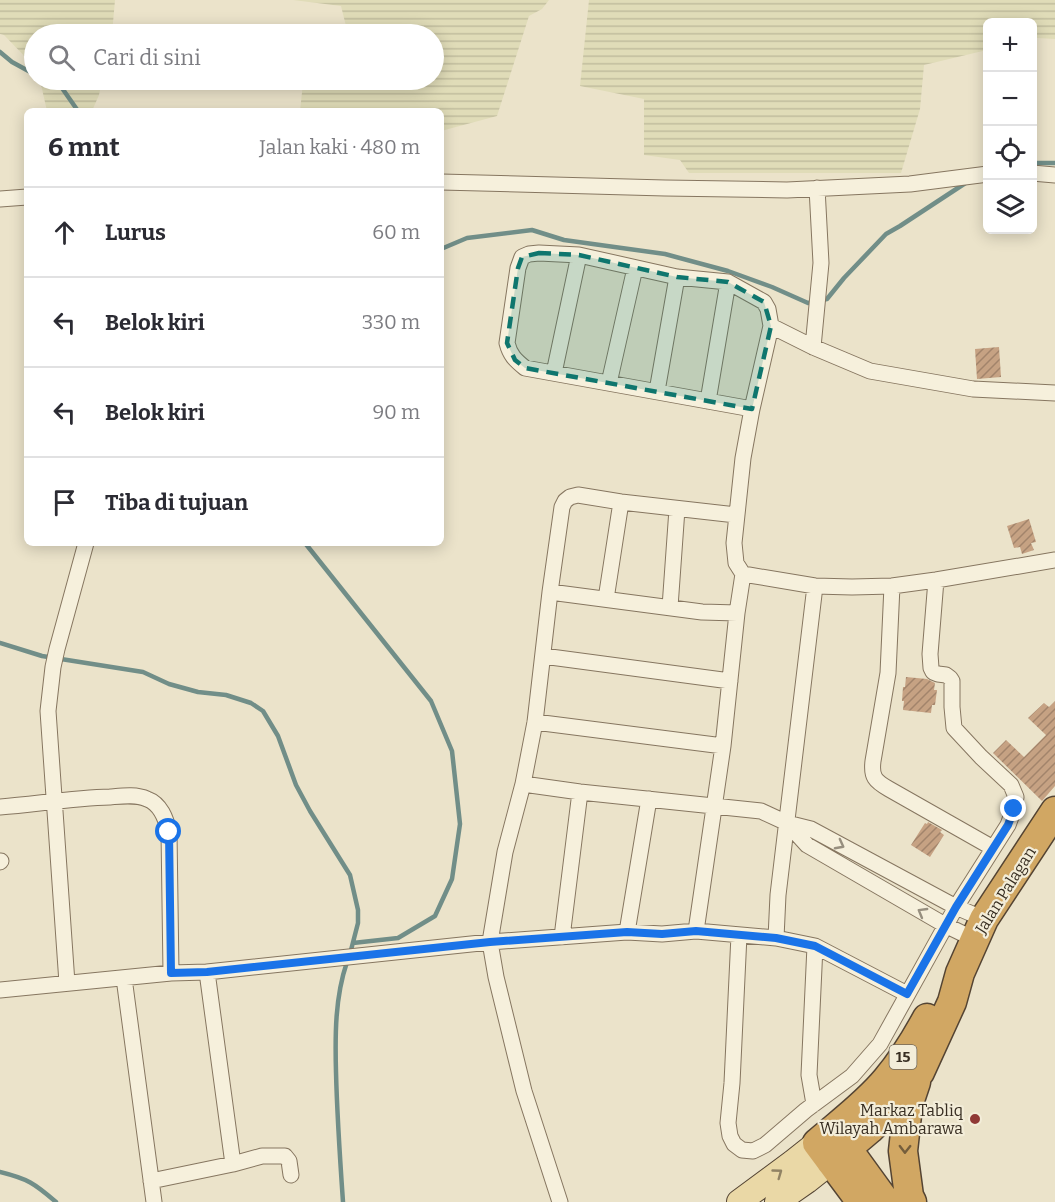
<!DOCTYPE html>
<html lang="id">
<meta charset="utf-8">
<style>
body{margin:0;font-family:Bitter,serif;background:#f7f7f7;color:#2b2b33}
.controls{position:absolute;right:18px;top:18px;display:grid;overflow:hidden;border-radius:9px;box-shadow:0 3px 15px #0003}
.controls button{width:54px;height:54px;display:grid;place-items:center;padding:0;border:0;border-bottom:2px solid #e1e1e2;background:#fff;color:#2b2b33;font:30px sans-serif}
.stop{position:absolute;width:18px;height:18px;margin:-14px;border:4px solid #1a73e8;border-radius:50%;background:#fff}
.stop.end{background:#1a73e8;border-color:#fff;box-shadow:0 2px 6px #0008}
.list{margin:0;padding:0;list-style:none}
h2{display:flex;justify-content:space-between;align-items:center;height:78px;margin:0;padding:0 24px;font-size:26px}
h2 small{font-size:20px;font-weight:400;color:#7c7c81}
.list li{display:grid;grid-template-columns:39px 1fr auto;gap:18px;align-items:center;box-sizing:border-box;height:90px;padding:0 24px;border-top:2px solid #e1e1e2}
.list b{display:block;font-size:22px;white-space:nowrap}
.list em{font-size:20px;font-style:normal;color:#7c7c81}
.icon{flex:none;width:33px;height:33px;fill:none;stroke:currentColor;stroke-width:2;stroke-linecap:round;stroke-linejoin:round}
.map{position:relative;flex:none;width:1055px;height:1202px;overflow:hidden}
.search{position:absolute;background:#fff;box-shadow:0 3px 15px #0003;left:24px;top:24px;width:420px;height:66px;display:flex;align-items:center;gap:15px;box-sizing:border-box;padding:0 21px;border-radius:33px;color:#7c7c81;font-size:22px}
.panel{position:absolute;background:#fff;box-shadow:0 3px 15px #0003;left:24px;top:108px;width:420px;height:438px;border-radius:9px}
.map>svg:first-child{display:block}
</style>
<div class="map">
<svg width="1055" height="1202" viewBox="0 0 1055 1202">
<defs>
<pattern id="farmland-rules" width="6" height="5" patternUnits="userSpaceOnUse" patternTransform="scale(1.5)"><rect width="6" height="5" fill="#e0dcb8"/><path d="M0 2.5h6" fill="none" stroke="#c1bd9e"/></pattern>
<pattern id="building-hatch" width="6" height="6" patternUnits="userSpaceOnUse" patternTransform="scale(1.5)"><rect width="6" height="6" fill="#c6a283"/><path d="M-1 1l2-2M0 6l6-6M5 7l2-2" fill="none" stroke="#a2846b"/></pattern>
</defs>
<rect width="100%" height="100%" fill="#ebe3ca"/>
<!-- farmland -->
<path fill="url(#farmland-rules)" d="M 0,0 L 115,0 L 112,34 L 34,34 L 34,66 L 4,35 L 0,34 Z
M 293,0 L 549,0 L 542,9 L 529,16 L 497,116 L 441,131 L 441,111 L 300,111 L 303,83 L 315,80 L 434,80 L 434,34 L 348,34 L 341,6 Z
M 589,0 L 1055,0 L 1055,39 L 1037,38 L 1033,39 L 1032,22 L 988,22 L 987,50 L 924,65 L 920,109 L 901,173 L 689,173 L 680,160 L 644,155 L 644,99 L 580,86 Z
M 40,80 L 102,80 L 99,95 L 92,111 L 47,111 Z"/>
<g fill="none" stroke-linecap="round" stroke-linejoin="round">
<!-- stream -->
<path stroke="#718e88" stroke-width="4.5" d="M 0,52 L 12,62 L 34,74
M 46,80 L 62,88 L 78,111
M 1032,163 L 1055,163
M 441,249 L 467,238 L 532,230 L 564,240 L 665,254 L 728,271 L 772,287 L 808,303 L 813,302
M 822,300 L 827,299 L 844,278 L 886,234 L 900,226 L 967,182
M 305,543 L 431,701 L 452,751 L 460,824 L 452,879 L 435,916 L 398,938 L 353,943
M 0,643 L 42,656 L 143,672 L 169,684 L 198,692 L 226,695 L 251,703 L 263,711 L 278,736 L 296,785 L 310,811 L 350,875 L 358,910 L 358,923 L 350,954
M 0,1172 C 28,1179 34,1183 56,1202
M 343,1202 C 340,1159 337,1115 336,1072 C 335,1035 335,997 347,962"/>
</g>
<!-- building -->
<path fill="url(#building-hatch)" d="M 999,347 L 1001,377 L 977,379 L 975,349 Z
M 1029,519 L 1036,542 L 1031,543 L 1034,550 L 1022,554 L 1020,547 L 1014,548 L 1007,526 Z
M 906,677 L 927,679 L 935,683 L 934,690 L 937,690 L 935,705 L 932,705 L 931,713 L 903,710 L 904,701 L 902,701 L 903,687 L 905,687 Z
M 1055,701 L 1055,786 L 1042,801 L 993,753 L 1006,740 L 1024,757 L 1046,735 L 1028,718 L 1044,703 L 1049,707 Z
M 928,822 L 942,830 L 940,832 L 944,835 L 930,857 L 911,845 L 925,823 L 927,824 Z"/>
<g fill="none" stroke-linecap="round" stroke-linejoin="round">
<defs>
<path id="street" d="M 1032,173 L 1055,175
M 441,182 L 665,188 L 787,190 L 910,184 L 988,174
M 0,199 L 27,197
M 771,326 L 813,347 L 870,371 L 973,389 L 1055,393
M 813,347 L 821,263 L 817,188
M 554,373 L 579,255
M 609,383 L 635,268
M 657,391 L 677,277
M 708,401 L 728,282
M 752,409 L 525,368 C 515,360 510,355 507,343 L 518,268 L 522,257 L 529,254 L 539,253 L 579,255 L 677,277 L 728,282 L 764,302 L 768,309 L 771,326 L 752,409 L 743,458 L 734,543 L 736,563 L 743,574 L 815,586 L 852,587 L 892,586 L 936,580 L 1055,560
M 736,515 L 621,502 L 578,495 L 570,497 L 565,501 L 562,507 L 550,592 L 535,722 L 523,784 L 580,792 L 761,811 L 787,823 L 811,829 L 956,907 L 984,919
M 892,586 L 888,673 L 873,761 C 871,777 875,781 889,789 L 993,848
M 550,592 L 702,612 L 737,613
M 606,599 L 621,502
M 670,607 L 677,509
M 543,656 L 730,681
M 535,722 L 723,746
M 523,784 L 505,852 L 490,942 L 627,932 L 662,934 L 696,931 L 776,938 L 815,946 L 907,994
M 0,807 C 37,804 73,798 110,797 C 122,796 136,794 147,799 C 161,804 166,819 169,832 L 171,973
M 787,823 L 807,845 L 945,925 L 974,939
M 0,862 L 1,861
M 696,931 L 723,746 L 737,613 L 743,574
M 627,932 L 649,799
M 739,935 L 732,1083 L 728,1123 L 730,1136 L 734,1144 L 742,1150 L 753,1151 L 765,1145 L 806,1110 L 852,1076 L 880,1044 L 956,907 L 1008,825 L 1014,809 L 1016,797 L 1011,785 L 981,757 L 954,728 L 952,707 L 952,681 L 950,678 L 946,675 L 938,674 L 933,672 L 931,668 L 930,654 L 936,580
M 562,937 L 580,792
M 776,938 L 778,895 L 815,586
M 207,972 L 233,1164
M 124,978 L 154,1202
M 67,983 L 48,711 L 53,667 L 57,649 L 86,543
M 0,990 L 171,973 L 207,972 L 490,942 L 496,977 L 524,1091 L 560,1202
M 814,1104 L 809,1075 L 815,946
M 151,1181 L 233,1164 L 262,1156 L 285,1156 L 289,1161 L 291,1175"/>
<path id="primary" d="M 739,1202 L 793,1162 L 817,1143
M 777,1202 L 807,1181 L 831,1162"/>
<path id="highway" d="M 836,1133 L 886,1202
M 831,1162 L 870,1129 L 893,1106 L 920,1072 L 952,1002 L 960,973 L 984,919 L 1055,811
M 861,1202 L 817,1143 C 840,1123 866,1104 886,1080 C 902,1061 915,1040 927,1018
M 912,1202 L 909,1196 L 903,1151 L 908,1106 L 916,1082"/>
</defs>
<!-- street casing -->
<use href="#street" stroke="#867660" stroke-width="17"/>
<!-- primary casing -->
<use href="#primary" stroke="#544433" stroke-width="26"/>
<!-- highway casing -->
<use href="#highway" stroke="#544433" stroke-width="31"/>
<!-- street -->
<use href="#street" stroke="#f6f0dc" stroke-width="15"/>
<!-- primary -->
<use href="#primary" stroke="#ead8a6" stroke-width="24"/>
<!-- highway -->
<use href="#highway" stroke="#d1a763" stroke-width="28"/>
</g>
<!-- one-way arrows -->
<defs><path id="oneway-chevron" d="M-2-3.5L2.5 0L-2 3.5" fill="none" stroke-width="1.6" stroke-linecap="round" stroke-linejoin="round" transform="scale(1.5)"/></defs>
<g stroke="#978f7f">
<use href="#oneway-chevron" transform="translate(840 845) rotate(28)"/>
<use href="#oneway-chevron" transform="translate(922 912) rotate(-150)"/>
</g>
<use stroke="#755e3c" href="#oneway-chevron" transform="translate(905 1149) rotate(91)"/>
<use stroke="#918364" href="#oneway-chevron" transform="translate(778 1173) rotate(-36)"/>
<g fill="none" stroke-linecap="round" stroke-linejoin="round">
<!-- route -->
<path stroke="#1a73e8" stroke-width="8" d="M 169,832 L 171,973 L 207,972 L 490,942 L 627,932 L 662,934 L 696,931 L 776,938 L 815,946 L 907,994 L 956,907 L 1008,825 L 1014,809"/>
</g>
<!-- marked area -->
<path fill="#0f766e" fill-opacity="0.2" stroke="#0f766e" stroke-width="4.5" stroke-dasharray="12 8" stroke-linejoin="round" d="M 539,253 L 579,255 L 677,277 L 728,282 L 764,302 L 771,326 L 752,409 L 525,368 L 515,360 L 507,343 L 518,268 L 522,257 Z"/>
<!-- markers -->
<circle fill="#903935" stroke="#f3edd9" stroke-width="2" cx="975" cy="1119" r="6"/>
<g text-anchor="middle" stroke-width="4.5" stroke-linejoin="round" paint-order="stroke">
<!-- shield labels -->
<rect fill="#f3edd9" stroke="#706759" stroke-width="1.5" x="889.5" y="1045" width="27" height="24" rx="4.5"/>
<g font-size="15" font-weight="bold" fill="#382e22">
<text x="903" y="1062">15</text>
</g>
<!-- street labels -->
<g font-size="16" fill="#382e22" stroke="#f3edd9">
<text transform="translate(1005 890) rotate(-58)" y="6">Jalan Palagan</text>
</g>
<!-- poi labels -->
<g font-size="16" fill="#382e22" stroke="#f3edd9" text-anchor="end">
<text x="963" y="1116">Markaz Tabliq<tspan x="963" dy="18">Wilayah Ambarawa</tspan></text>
</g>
</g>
</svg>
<div class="controls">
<button>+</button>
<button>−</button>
<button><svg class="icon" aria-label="locate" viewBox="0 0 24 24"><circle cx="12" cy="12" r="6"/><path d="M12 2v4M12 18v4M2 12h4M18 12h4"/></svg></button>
<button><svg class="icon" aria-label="layers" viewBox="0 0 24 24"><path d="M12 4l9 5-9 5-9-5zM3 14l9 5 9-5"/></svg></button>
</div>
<div class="stop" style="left:169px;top:832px"></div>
<div class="stop end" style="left:1014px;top:809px"></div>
<div class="search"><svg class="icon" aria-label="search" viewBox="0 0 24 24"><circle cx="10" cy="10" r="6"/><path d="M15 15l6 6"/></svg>Cari di sini</div>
<section class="panel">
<h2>6 mnt<small>Jalan kaki · 480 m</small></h2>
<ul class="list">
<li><svg class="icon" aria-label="ahead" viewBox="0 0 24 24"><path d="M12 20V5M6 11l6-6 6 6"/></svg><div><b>Lurus</b></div><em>60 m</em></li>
<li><svg class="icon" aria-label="left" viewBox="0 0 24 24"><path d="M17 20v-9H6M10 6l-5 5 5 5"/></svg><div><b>Belok kiri</b></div><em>330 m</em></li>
<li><svg class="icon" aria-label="left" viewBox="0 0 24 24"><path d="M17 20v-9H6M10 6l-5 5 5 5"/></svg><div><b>Belok kiri</b></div><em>90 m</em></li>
<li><svg class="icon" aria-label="arrive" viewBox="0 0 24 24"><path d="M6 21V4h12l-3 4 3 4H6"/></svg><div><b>Tiba di tujuan</b></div></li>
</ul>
</section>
</div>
